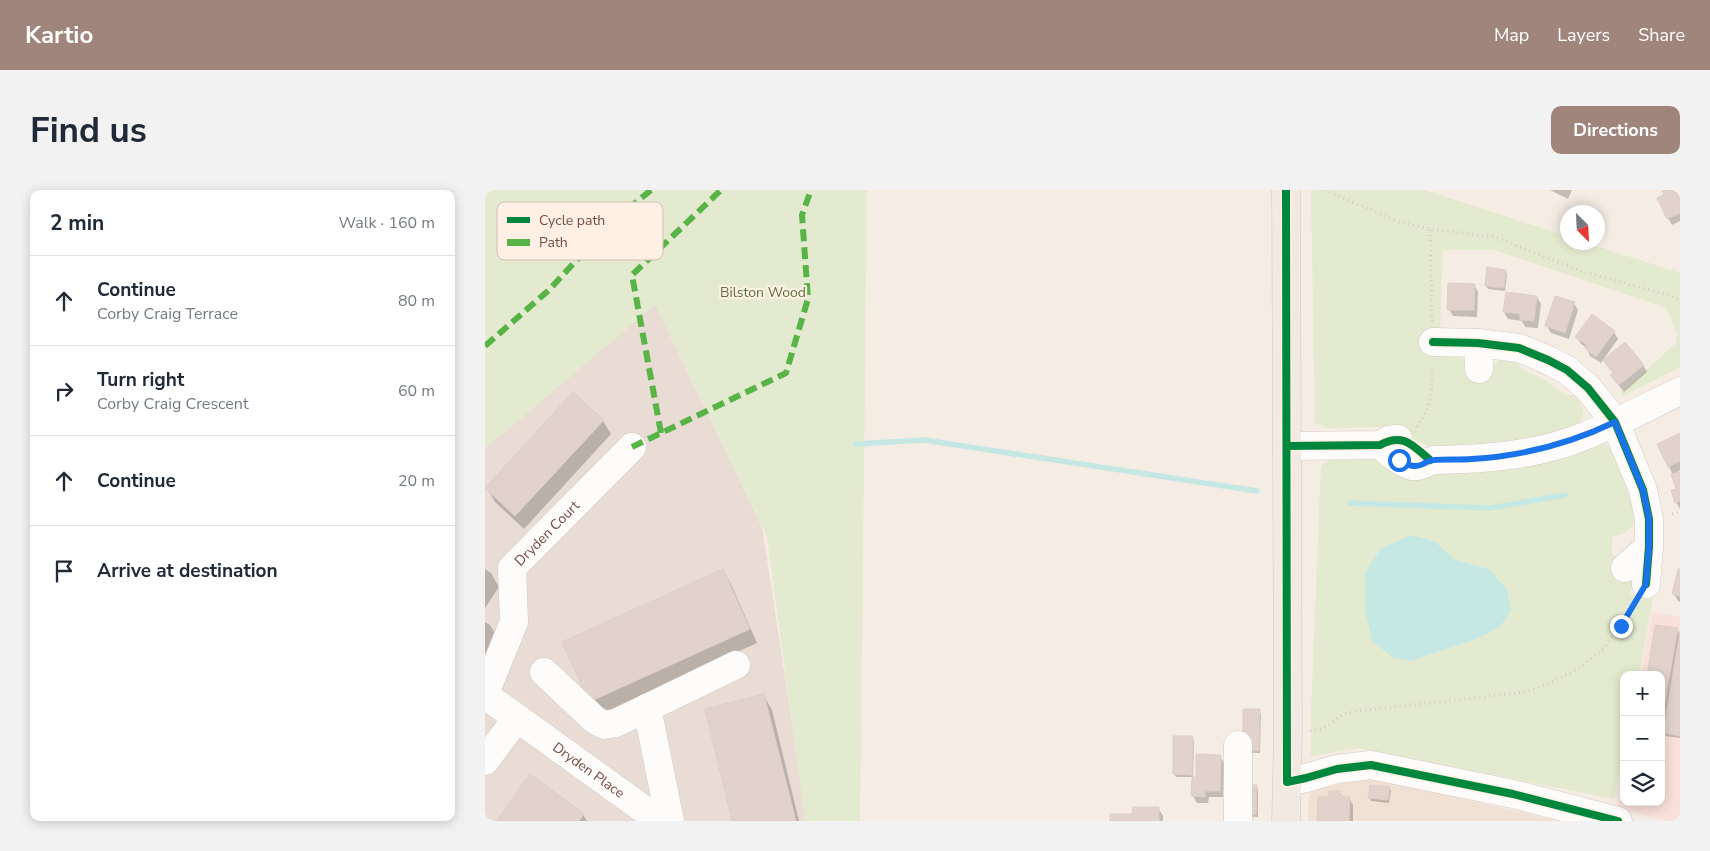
<!DOCTYPE html>
<meta charset="utf-8">
<style>
body{margin:0;font-family:"Nunito Sans",sans-serif;background:#f2f2f3;color:#1f2937}
.controls{position:absolute;right:15px;bottom:15px;display:grid;overflow:hidden;border-radius:10px;box-shadow:0 2px 12px #0003}
.controls button{width:45px;height:45px;display:grid;place-items:center;padding:0;border:0;border-bottom:1px solid #e0e1e3;background:#fff;color:#1f2937;font:25px sans-serif}
.compass{position:absolute;left:1075px;top:15px;width:45px;height:45px;border-radius:50%;background:#fff;box-shadow:0 2px 12px #0003;rotate:156deg}
.stop{position:absolute;width:15px;height:15px;margin:-11px;border:4px solid #1a73e8;border-radius:50%;background:#fff}
.stop.end{background:#1a73e8;border-color:#fff;box-shadow:0 1px 5px #0008}
.list{margin:0;padding:0;list-style:none}
h2{display:flex;justify-content:space-between;align-items:center;height:65px;margin:0;padding:0 20px;font-size:21px}
h2 small{font-size:16px;font-weight:400;color:#747a83}
.list li{display:grid;grid-template-columns:32px 1fr auto;gap:15px;align-items:center;box-sizing:border-box;height:90px;padding:0 20px;border-top:1px solid #e0e1e3}
.list b{display:block;font-size:19px;white-space:nowrap}
.list p{margin:0;font-size:16px;white-space:nowrap;color:#747a83}
.list em{font-size:16px;font-style:normal;color:#747a83}
.icon{flex:none;width:28px;height:28px;fill:none;stroke:currentColor;stroke-width:2;stroke-linecap:round;stroke-linejoin:round}
.map{position:relative;flex:none;width:1195px;height:631px;overflow:hidden;border-radius:10px}
header{display:flex;align-items:center;gap:30px;box-sizing:border-box;height:70px;padding:0 25px;background:#a0857d;color:#fff}
header strong{font-size:24px}
nav{display:flex;gap:28px;margin-inline-start:auto;font-size:18px}
.intro{display:flex;align-items:center;justify-content:space-between;box-sizing:border-box;height:120px;padding:0 30px}
h1{margin:0;font-size:35px}
.button{padding:12px 22px;border-radius:10px;background:#a0857d;color:#fff;font-size:18px;font-weight:700}
main{display:flex;gap:30px;padding:0 30px}
aside{flex:1;background:#fff;border-radius:10px;box-shadow:0 2px 12px #0003}
.map>svg:first-child{display:block}
</style>
<header>
<strong>Kartio</strong>
<nav><a>Map</a><a>Layers</a><a>Share</a></nav>
</header>
<div class="intro"><h1>Find us</h1><a class="button">Directions</a></div>
<main>
<aside>
<h2>2 min<small>Walk · 160 m</small></h2>
<ul class="list">
<li><svg class="icon" aria-label="ahead" viewBox="0 0 24 24"><path d="M12 20V5M6 11l6-6 6 6"/></svg><div><b>Continue</b><p>Corby Craig Terrace</p></div><em>80 m</em></li>
<li><svg class="icon" aria-label="right" viewBox="0 0 24 24"><path d="M7 20v-9h11M14 6l5 5-5 5"/></svg><div><b>Turn right</b><p>Corby Craig Crescent</p></div><em>60 m</em></li>
<li><svg class="icon" aria-label="ahead" viewBox="0 0 24 24"><path d="M12 20V5M6 11l6-6 6 6"/></svg><div><b>Continue</b></div><em>20 m</em></li>
<li><svg class="icon" aria-label="arrive" viewBox="0 0 24 24"><path d="M6 21V4h12l-3 4 3 4H6"/></svg><div><b>Arrive at destination</b></div></li>
</ul>
</aside>
<div class="map">
<svg width="1195" height="631" viewBox="0 0 1195 631">
<rect width="100%" height="100%" fill="#f5ece4"/>
<!-- residential -->
<path fill="#f1e0d4" d="M 874,588 L 905,592 L 1073,631 L 823,631 L 824,604 L 840,594 Z"/>
<!-- commercial -->
<path fill="#f9e0da" d="M 1167,422 L 1195,427 L 1195,631 L 1182,631 L 1133,619 L 1139,587 L 1139,612 L 1176,612 L 1176,485 L 1156,485 Z"/>
<!-- industrial -->
<path fill="#e8dcd5" d="M 169,112 L 277,337 L 322,631 L 0,631 L 0,251 Z"/>
<!-- green -->
<path fill="#e4eacf" d="M 0,0 L 382,0 L 375,631 L 320,631 L 282,346 L 170,115 L 0,259 Z
M 826,0 L 939,0 L 1082,46 L 1082,52 L 1102,53 L 1195,83 L 1195,177 L 1138,206 L 1136,203 L 1191,153 L 1192,145 L 1181,118 L 1010,60 L 958,60 L 954,165 L 969,163 L 980,170 L 987,190 L 1004,188 C 1006,173 1011,171 1024,166 L 1031,171 L 1035,178 L 1056,188 L 1081,205 L 1090,205 C 1101,219 1101,222 1092,238 L 1035,252 L 952,260 L 931,250 L 914,237 L 843,238 L 830,233 Z
M 1112,253 L 1122,256 L 1131,266 L 1147,316 L 1149,335 L 1140,343 L 1128,346 L 1126,364 L 1139,367 L 1125,379 L 1137,393 L 1149,384 L 1145,404 L 1168,409 L 1154,485 L 1139,485 L 1139,560 L 1129,609 L 874,558 L 826,566 L 826,523 L 836,276 L 847,268 Z"/>
<!-- water -->
<path fill="#c6e8e4" d="M 926,345 L 949,351 L 969,369 L 1005,380 L 1022,400 L 1026,420 L 1015,437 L 989,450 L 926,471 L 909,468 L 887,451 L 880,421 L 880,383 L 896,358 Z"/>
<!-- shadow -->
<path fill="#0003" d="M 1065,0 L 1087,0 L 1083,9 Z
M 1178,0 L 1195,0 L 1195,31 L 1187,35 L 1183,28 L 1181,5 Z
M 1020,81 L 1022,84 L 1020,101 L 1003,99 L 1001,96 Z
M 989,95 L 993,102 L 992,127 L 968,126 L 964,119 Z
M 1052,107 L 1056,114 L 1053,138 L 1040,137 L 1037,131 L 1023,129 L 1019,122 Z
M 1089,113 L 1093,120 L 1084,149 L 1066,143 L 1062,136 Z
M 1129,142 L 1133,149 L 1116,173 L 1105,166 L 1102,158 L 1096,154 L 1092,147 Z
M 1119,171 L 1158,175 L 1162,182 L 1139,202 L 1131,192 L 1127,185 L 1129,184 Z
M 118,231 L 126,244 L 39,339 L 10,312 L 2,298 Z
M 1195,245 L 1195,280 L 1188,285 L 1173,255 Z
M 1195,283 L 1195,319 L 1191,312 Z
M 0,379 L 6,383 L 14,397 L 0,418 Z
M 238,380 L 246,394 L 272,453 L 113,525 L 105,512 Z
M 1195,380 L 1195,412 L 1193,411 L 1189,404 Z
M 0,432 L 5,435 L 13,449 L 0,466 Z
M 1192,440 L 1195,445 L 1195,548 L 1181,546 L 1177,539 L 1176,545 L 1176,485 Z
M 279,506 L 287,520 L 314,631 L 249,631 Z
M 774,521 L 776,524 L 775,563 L 761,563 Z
M 707,548 L 709,551 L 708,589 L 712,589 L 735,566 L 739,573 L 738,607 L 724,607 L 723,613 L 712,613 L 708,606 L 708,587 L 691,587 L 689,584 Z
M 45,586 L 98,625 L 102,631 L 13,631 Z
M 771,596 L 773,600 L 773,627 L 761,626 Z
M 904,598 L 906,601 L 904,613 L 886,611 L 885,608 Z
M 855,603 L 858,608 L 864,608 L 868,615 L 868,631 L 833,631 Z
M 674,619 L 678,626 L 678,631 L 626,631 Z"/>
<g fill="none" stroke-linecap="round" stroke-linejoin="round">
<!-- stream -->
<path stroke="#c6e8e4" stroke-width="5.5" d="M 371,254 L 439,250 L 772,301
M 865,313 L 1005,318 L 1080,305"/>
</g>
<!-- building -->
<path fill="#e1d3cc" stroke="#decec7" d="M 1177,0 L 1195,0 L 1195,23 L 1182,29 L 1172,8 L 1179,5 Z
M 1002,77 L 1021,80 L 1019,98 L 1000,96 Z
M 963,93 L 990,94 L 989,120 L 962,120 Z
M 1021,102 L 1052,106 L 1049,131 L 1035,130 L 1035,124 L 1018,122 Z
M 1070,106 L 1090,112 L 1080,143 L 1060,136 Z
M 1107,124 L 1130,141 L 1111,167 L 1100,158 L 1102,155 L 1090,147 Z
M 1140,152 L 1159,175 L 1134,195 L 1125,185 L 1128,183 L 1118,170 Z
M 88,202 L 119,230 L 30,326 L 0,298 Z
M 1195,243 L 1195,271 L 1183,277 L 1172,254 Z
M 1195,282 L 1195,311 L 1190,313 L 1186,300 L 1191,299 L 1186,284 Z
M 238,379 L 265,439 L 104,512 L 77,452 Z
M 1193,379 L 1195,379 L 1195,406 L 1187,404 Z
M 1170,435 L 1193,438 L 1176,534 L 1176,485 L 1162,485 Z
M 1195,441 L 1195,546 L 1178,543 Z
M 279,504 L 311,631 L 247,631 L 220,519 Z
M 758,519 L 775,519 L 774,561 L 758,560 Z
M 688,546 L 708,546 L 707,585 L 688,584 Z
M 711,564 L 736,565 L 735,601 L 720,601 L 720,607 L 706,606 L 707,588 L 711,587 Z
M 45,584 L 99,624 L 94,631 L 11,631 Z
M 758,595 L 772,595 L 771,624 L 758,624 Z
M 885,595 L 905,597 L 903,610 L 883,608 Z
M 844,601 L 855,601 L 855,606 L 865,607 L 864,631 L 832,631 L 833,607 L 844,607 Z
M 648,617 L 674,617 L 674,631 L 625,631 L 625,624 L 647,624 Z"/>
<g fill="none" stroke-linecap="round" stroke-linejoin="round">
<defs>
<g id="minor">
<path d="M 948,152 L 993,153 L 1034,158 L 1063,170 L 1082,180 L 1103,198 L 1130,232 L 1158,300 L 1164,329 L 1164,357 L 1161,394"/>
<path d="M 993,153 L 994,179"/>
<path d="M 895,255 C 905,263 915,273 927,276 C 936,278 943,270 952,270 C 1001,269 1056,265 1102,245 C 1134,232 1164,216 1195,201"/>
<path d="M 802,256 L 895,255 L 904,250 L 913,249"/>
<path d="M 1140,378 L 1164,357"/>
<path d="M 59,482 L 110,530 L 119,535 L 131,533 L 251,475"/>
<path id="s1" d="M 0,503 L 29,432 L 27,378 L 147,257"/>
<path id="s2" d="M 0,505 L 175,631"/>
<path d="M 162,518 L 185,631"/>
<path d="M 0,571 L 32,528"/>
<path d="M 802,592 L 821,588 L 852,579 L 886,575 L 1028,604 L 1133,631"/>
<path d="M 753,631 L 753,555"/>
</g>
<path id="major" d="M 801,631 L 803,544 L 801,0"/>
</defs>
<!-- minor casing -->
<use href="#minor" stroke="#d6c9c3" stroke-width="29"/>
<!-- major casing -->
<use href="#major" stroke="#d4c7c3" stroke-width="29"/>
<!-- path -->
<path stroke="#d7cbc8" stroke-width="3" stroke-dasharray="1 4" stroke-linecap="butt" d="M 840,0 L 914,32 L 945,39 L 1010,47 L 1093,80 L 1186,106 L 1195,110
M 945,40 L 947,131
M 932,237 C 948,214 947,202 947,175
M 1187,324 L 1195,322
M 825,541 C 844,538 843,535 857,525 C 861,523 868,522 873,521 L 1041,502 L 1069,491 L 1094,478 L 1119,458 L 1136,436 L 1149,414"/>
<!-- minor -->
<use href="#minor" stroke="#fefcfb" stroke-width="28"/>
<!-- major -->
<use href="#major" stroke="#f2e9e2" stroke-width="28"/>
<!-- quiet -->
<path stroke="#59b447" stroke-width="6" stroke-dasharray="12 6" stroke-linecap="butt" d="M 0,156 L 64,100 L 125,34 L 166,0
M 176,243 L 147,85 L 236,0
M 147,257 L 301,183 L 323,109 L 317,25 L 326,0"/>
<defs>
<path id="cycleway" d="M 801,0 L 802,592 L 821,588 L 852,579 L 886,575 L 1028,604 L 1133,631
M 948,152 L 993,153 L 1034,158 L 1063,170 L 1082,180 L 1103,198 L 1130,232 L 1158,300 L 1164,329 L 1164,357 L 1161,394
M 802,256 L 895,255 C 918,242 928,256 945,270"/>
</defs>
<!-- cycleway casing -->
<use href="#cycleway" stroke="#ffefe4" stroke-width="11"/>
<!-- cycleway -->
<use href="#cycleway" stroke="#00873e" stroke-width="8"/>
</g>
<g fill="none" stroke-linecap="round" stroke-linejoin="round">
<!-- route -->
<path stroke="#1a73e8" stroke-width="6" d="M 914,270 C 922,274 929,279 938,274 C 942,272 944,270 949,270 C 961,269 974,270 987,269 C 1038,266 1084,254 1130,232 L 1158,300 L 1164,329 L 1164,357 L 1161,394 L 1136,436"/>
</g>
<g text-anchor="middle" stroke-width="4.5" stroke-linejoin="round" paint-order="stroke">
<!-- park labels -->
<g font-size="14" fill="#56733c" stroke="#ffefe4">
<text x="278" y="107">Bilston Wood</text>
</g>
<!-- street labels -->
<g font-size="14" fill="#724e46" stroke="#ffefe4">
<text dy="5" stroke="none"><textPath href="#s1" startOffset="180">Dryden Court</textPath></text>
<text dy="5" stroke="none"><textPath href="#s2" startOffset="128">Dryden Place</textPath></text>
</g>
</g>
<!-- legend -->
<rect x="12" y="12" width="166" height="58" rx="8" fill="#ffefe4" stroke="#d5bfb5" stroke-width="1"/>
<rect x="22" y="27" width="23" height="6" fill="#00873e"/>
<rect x="22" y="49" width="23" height="7" fill="#59b447"/>
<g font-size="14" fill="#724e46">
<text x="54" y="35">Cycle path</text>
<text x="54" y="57">Path</text>
</g>
</svg>
<div class="controls">
<button>+</button>
<button>−</button>
<button><svg class="icon" aria-label="layers" viewBox="0 0 24 24"><path d="M12 4l9 5-9 5-9-5zM3 14l9 5 9-5"/></svg></button>
</div>
<svg class="compass" viewBox="-18 -18 36 36"><path d="M0-13l5 13h-10z" fill="#e53935"/><path d="M0 13l5-13h-10z" fill="#747a83"/></svg>
<div class="stop" style="left:914px;top:270px"></div>
<div class="stop end" style="left:1136px;top:436px"></div>
</div>
</main>
